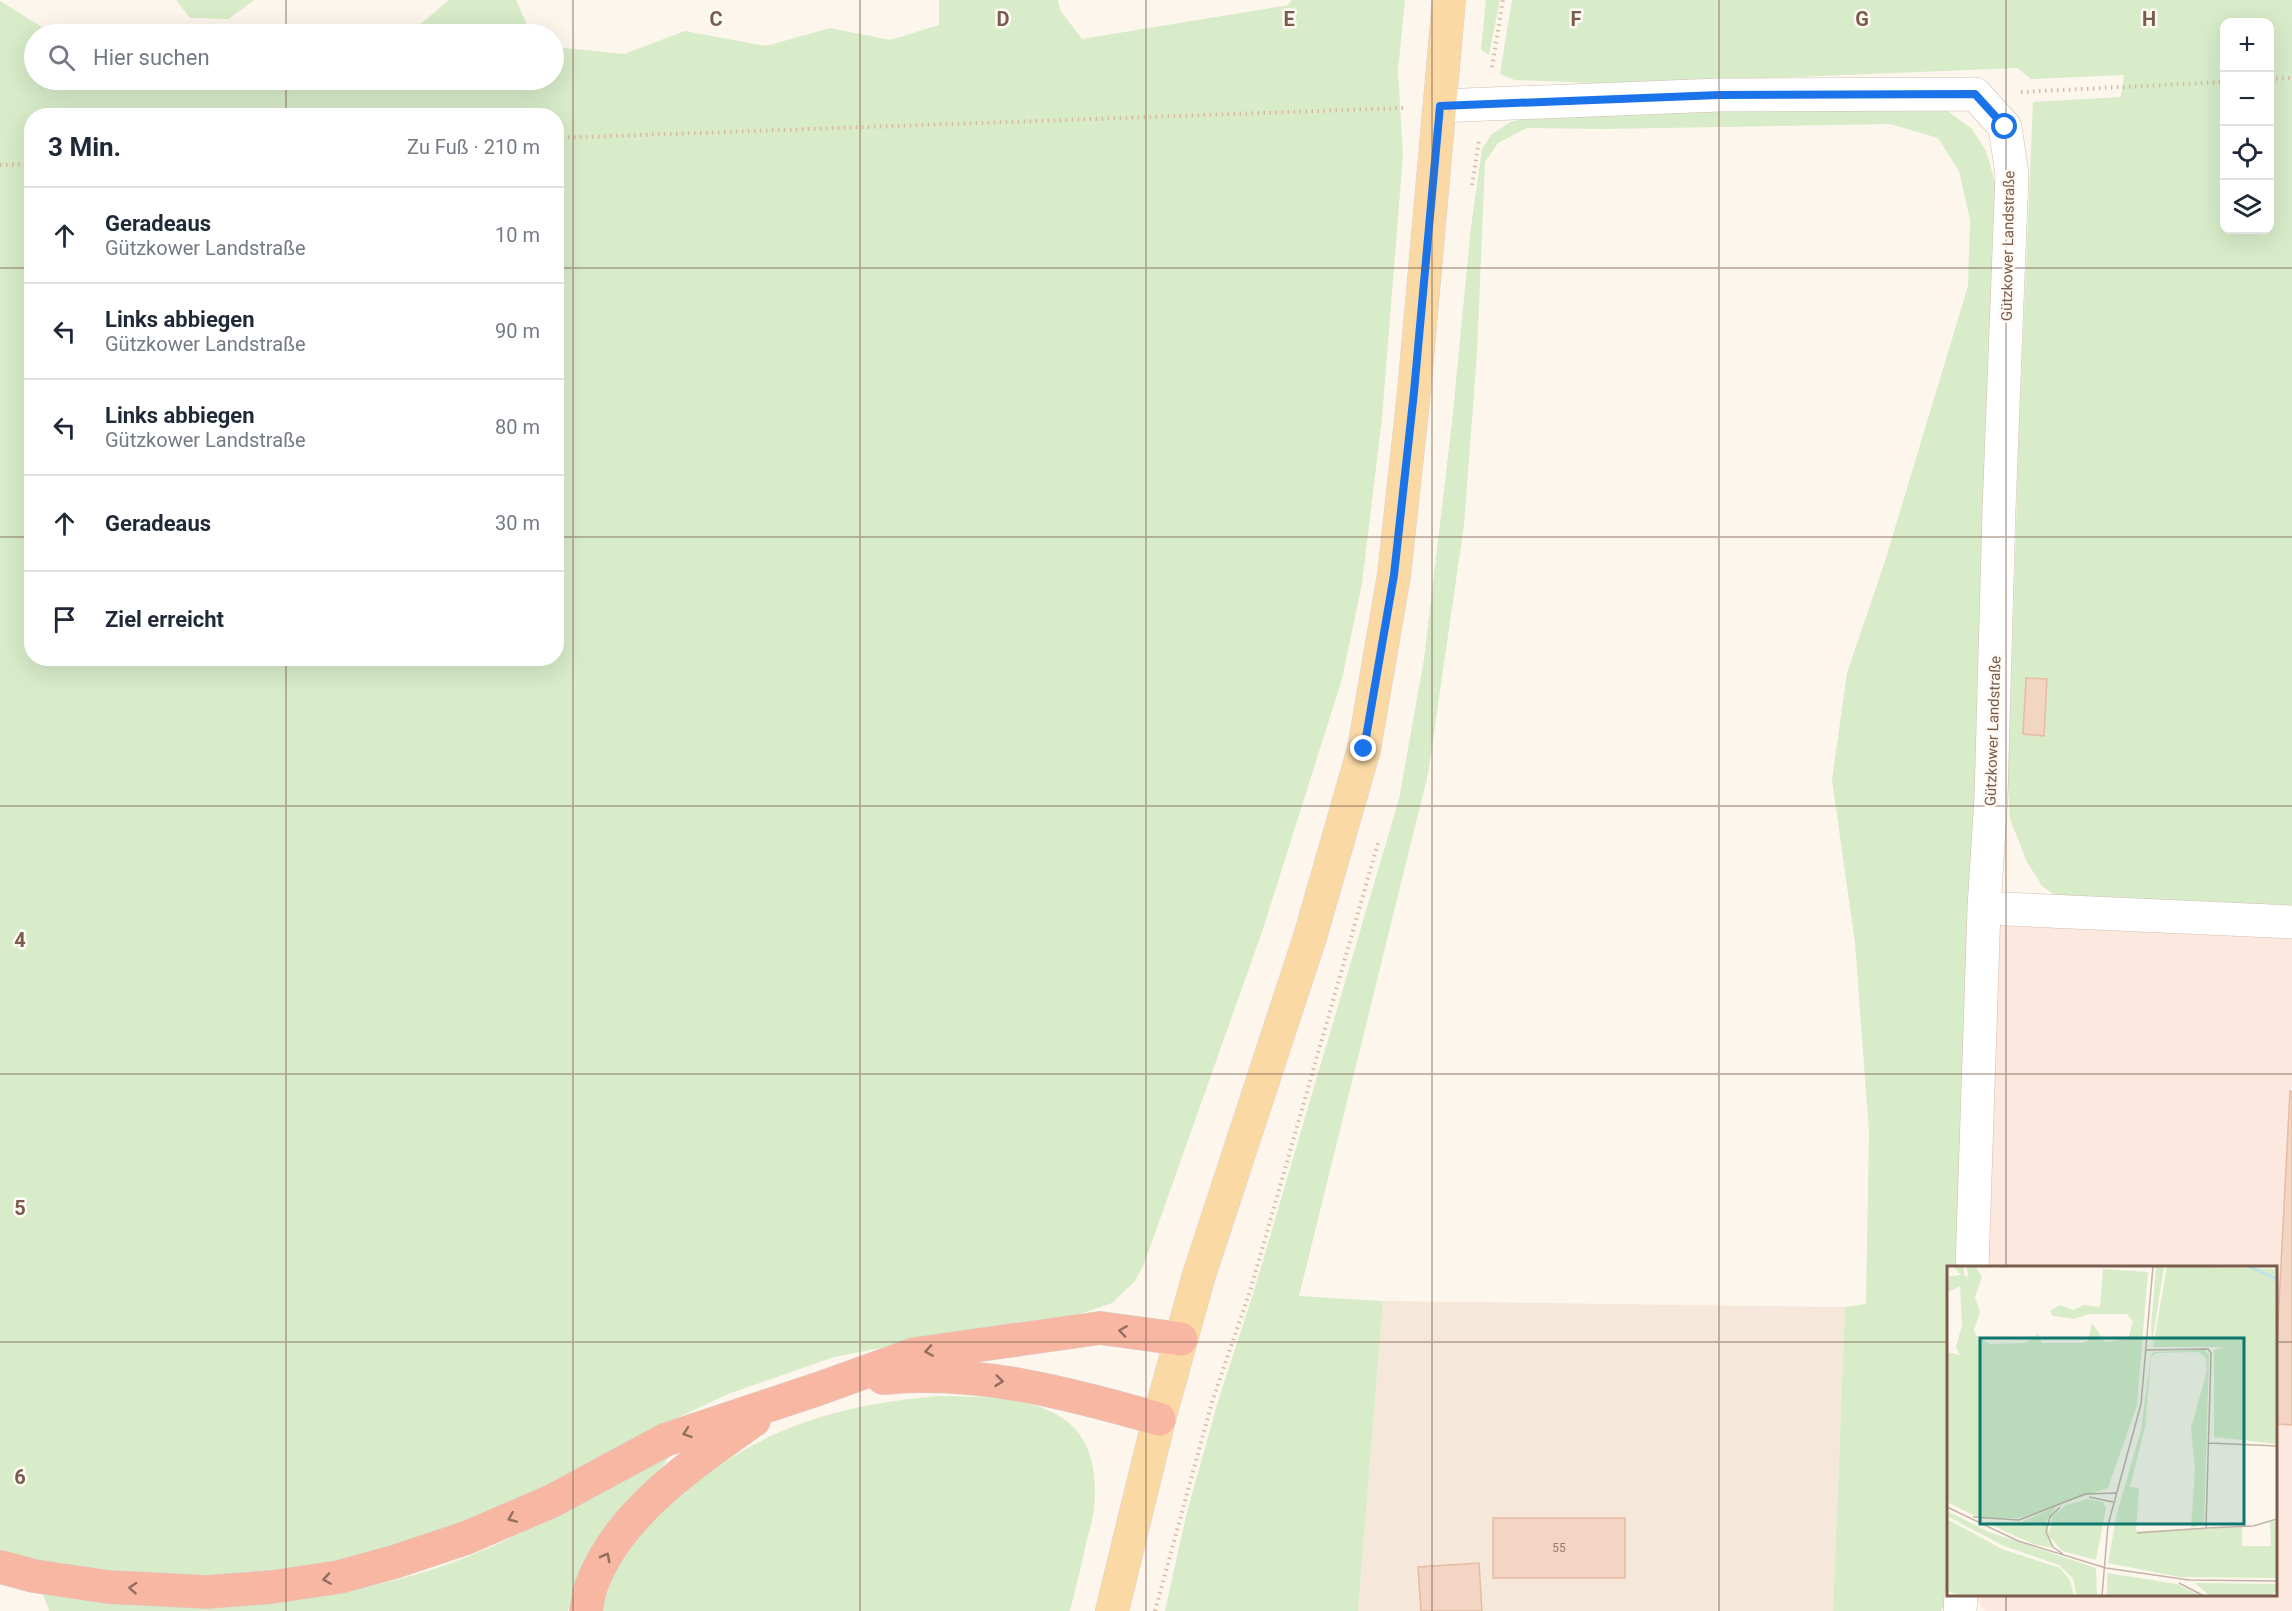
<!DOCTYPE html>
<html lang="de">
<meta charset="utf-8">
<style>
body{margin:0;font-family:Roboto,sans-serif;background:#f6f6f7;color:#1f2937}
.controls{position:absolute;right:18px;top:18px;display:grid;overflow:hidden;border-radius:12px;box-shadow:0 6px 24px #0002}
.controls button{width:54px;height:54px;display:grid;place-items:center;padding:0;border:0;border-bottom:2px solid #e0e1e3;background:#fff;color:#1f2937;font:30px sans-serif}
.stop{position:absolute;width:18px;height:18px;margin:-14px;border:4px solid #1a73e8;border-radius:50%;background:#fff}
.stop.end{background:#1a73e8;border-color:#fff;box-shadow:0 2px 6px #0008}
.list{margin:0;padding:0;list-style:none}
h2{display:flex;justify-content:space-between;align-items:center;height:78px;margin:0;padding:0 24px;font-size:26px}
h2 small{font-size:20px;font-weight:400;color:#747a83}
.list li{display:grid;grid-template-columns:39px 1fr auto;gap:18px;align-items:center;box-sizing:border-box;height:96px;padding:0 24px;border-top:2px solid #e0e1e3}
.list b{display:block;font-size:22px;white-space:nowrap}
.list p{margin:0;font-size:20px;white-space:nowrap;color:#747a83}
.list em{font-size:20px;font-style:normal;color:#747a83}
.icon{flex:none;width:33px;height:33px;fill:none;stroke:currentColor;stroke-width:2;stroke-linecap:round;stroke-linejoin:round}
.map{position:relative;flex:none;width:2292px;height:1611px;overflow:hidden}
.search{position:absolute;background:#fff;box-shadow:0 6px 24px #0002;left:24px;top:24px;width:540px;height:66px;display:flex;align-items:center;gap:15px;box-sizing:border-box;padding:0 21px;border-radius:33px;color:#747a83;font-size:22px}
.panel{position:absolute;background:#fff;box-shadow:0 6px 24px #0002;left:24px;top:108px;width:540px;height:558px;border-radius:24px}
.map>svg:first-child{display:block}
</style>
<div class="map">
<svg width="2292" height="1611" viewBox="0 0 2292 1611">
<rect width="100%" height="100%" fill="#fdf6ec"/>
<!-- residential -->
<path fill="#f5e8da" d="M 1383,1301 L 1845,1307 L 1833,1611 L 1358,1611 Z"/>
<!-- commercial -->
<path fill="#fde8e0" d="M 1999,917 L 2292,932 L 2292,1611 L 1985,1611 L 1973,1595 L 2276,1594 L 2276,1268 L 1985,1267 Z"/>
<!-- green -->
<path fill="#d8ecc9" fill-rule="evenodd" d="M 176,0 L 254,0 L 229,19 L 190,18 Z
M 449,0 L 516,0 L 531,34 L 409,34 Z
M 939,0 L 1058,0 L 1060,10 L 1082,39 L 1288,5 L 1292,0 L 1405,0 L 1398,71 L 1403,155 L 1382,418 L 1362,584 L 1342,679 L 1263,929 L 1144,1264 L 1135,1281 L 1112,1303 L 1077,1315 L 948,1335 L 834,1357 L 728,1394 L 658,1427 L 547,1485 L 433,1534 L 350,1560 L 272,1576 L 165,1576 L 97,1573 L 0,1556 L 0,1 L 53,34 L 34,34 L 34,80 L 554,80 L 554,47 L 624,54 L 685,31 L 766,46 L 830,28 L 890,40 L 939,25 ZM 32,116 L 556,116 L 556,658 L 32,658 Z
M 1486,0 L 1500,0 L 1489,55 L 1481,50 Z
M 1512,0 L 2292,0 L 2292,908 L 2059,898 L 2042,886 L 2027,862 L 2010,819 L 2008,786 L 2019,430 L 2033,102 L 2121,97 L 2124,75 L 2031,79 L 2017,68 L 1620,84 L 1515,80 L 1500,74 ZM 2224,22 L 2270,22 L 2270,230 L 2224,230 Z
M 1941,106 L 1972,129 L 1986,151 L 1996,185 L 1960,1267 L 1948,1268 L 1948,1594 L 1950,1595 L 1941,1611 L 1833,1611 L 1845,1307 L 1866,1304 L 1869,1132 L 1855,943 L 1832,780 L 1847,673 L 1885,561 L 1968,286 L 1970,220 L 1959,171 L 1938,138 L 1890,124 L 1603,129 L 1527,128 L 1498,143 L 1485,162 L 1477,353 L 1464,525 L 1428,774 L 1299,1296 L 1383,1301 L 1358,1611 L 1165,1611 L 1186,1516 L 1218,1401 L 1253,1294 L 1399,799 L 1424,659 L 1452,422 L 1471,227 L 1482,149 L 1491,135 L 1510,122 L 1537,115 Z
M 938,1396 C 1020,1397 1105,1399 1094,1508 C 1093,1519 1090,1529 1087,1539 C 1082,1563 1076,1587 1070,1611 L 600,1611 C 618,1556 636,1534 679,1497 C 758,1428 836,1405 938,1396 Z
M 672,1453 L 573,1590 L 568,1611 L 49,1611 L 42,1592 C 190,1611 348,1610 486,1549 C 550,1521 611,1486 672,1453 Z"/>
<!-- building -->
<path fill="#f3d5c3" stroke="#e6bba3" stroke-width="1.5" d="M 2026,678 L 2047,679 L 2044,736 L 2023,734 Z
M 2290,1091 L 2292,1092 L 2292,1425 L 2276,1424 L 2276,1362 Z
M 1493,1518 L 1625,1518 L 1625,1578 L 1493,1578 Z
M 1479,1563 L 1482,1611 L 1421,1611 L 1418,1567 Z"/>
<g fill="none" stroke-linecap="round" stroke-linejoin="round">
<defs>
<path id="minor" d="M 1440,106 L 1719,95 L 1975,94 L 2005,127 L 2012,174 L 1999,510 L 1991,797 L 1984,908 L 1972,1268
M 1984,908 L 2292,922
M 1960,1611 L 1961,1594"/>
<path id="major" d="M 1112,1611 L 1159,1419 L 1199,1275 L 1310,937 L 1364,749 L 1394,575 L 1414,392 L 1449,0"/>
<path id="highway" d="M 883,1378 C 978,1369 1068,1393 1159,1419
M 0,1567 L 34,1576 L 108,1587 L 207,1592 L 272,1587 L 339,1577 L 394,1562 L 466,1538 L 552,1501 L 665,1440 L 818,1389 L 915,1354 L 1100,1328 L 1181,1339
M 586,1611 C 588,1602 588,1592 592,1584 C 619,1512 694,1463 754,1420"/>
</defs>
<!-- minor casing -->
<use href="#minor" stroke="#d1beb0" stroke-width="34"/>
<!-- major casing -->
<use href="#major" stroke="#dad1cd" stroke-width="34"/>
<!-- highway casing -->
<use href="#highway" stroke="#dad1cd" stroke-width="34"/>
<!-- path -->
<path stroke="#d9b8a5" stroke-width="4" stroke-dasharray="1.5 4.5" stroke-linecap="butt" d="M 1492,67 L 1503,0
M 2270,79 L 2292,78
M 2021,92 L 2224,82
M 556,138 L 1403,108
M 0,165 L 32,164
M 1472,185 L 1479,140
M 1155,1611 L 1212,1402 L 1251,1288 L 1378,843"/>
<!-- minor -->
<use href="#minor" stroke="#fff" stroke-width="33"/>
<!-- major -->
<use href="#major" stroke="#fbd9a5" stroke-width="33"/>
<!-- highway -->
<use href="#highway" stroke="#f7b7a3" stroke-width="33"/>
</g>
<!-- one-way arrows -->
<defs><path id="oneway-chevron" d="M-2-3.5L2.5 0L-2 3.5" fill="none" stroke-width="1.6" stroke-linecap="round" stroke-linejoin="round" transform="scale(1.5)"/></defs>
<g stroke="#936e5e">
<use href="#oneway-chevron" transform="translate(1123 1331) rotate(-172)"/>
<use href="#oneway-chevron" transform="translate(929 1351) rotate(171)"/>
<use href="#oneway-chevron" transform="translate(999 1381) rotate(7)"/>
<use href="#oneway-chevron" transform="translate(687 1433) rotate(161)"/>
<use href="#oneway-chevron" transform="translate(512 1518) rotate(157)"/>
<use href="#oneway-chevron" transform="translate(606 1557) rotate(-62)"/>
<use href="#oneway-chevron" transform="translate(327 1579) rotate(171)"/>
<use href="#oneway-chevron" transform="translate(133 1588) rotate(-177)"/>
</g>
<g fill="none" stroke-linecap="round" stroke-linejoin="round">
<!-- route -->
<path stroke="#1a73e8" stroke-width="8" d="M 1364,749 L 1394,575 L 1414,392 L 1440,106 L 1719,95 L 1975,94 L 2005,127"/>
</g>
<!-- grid -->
<path fill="none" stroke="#7a5c4d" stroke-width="1.5" stroke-opacity="0.55" d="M 286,0 L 286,34M 573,0 L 573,1611M 860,0 L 860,1611M 1146,0 L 1146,1611M 1432,0 L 1432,1611M 1719,0 L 1719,1611M 2006,0 L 2006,1268M 286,80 L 286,116M 0,268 L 32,268M 556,268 L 2292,268M 0,537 L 32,537M 556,537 L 2292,537M 286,658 L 286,1611M 0,806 L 2292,806M 0,1074 L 2292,1074M 0,1342 L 1948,1342M 2276,1342 L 2292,1342M 2006,1594 L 2006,1611"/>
<g text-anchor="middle" stroke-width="5" stroke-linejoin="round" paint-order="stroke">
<!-- number labels -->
<g font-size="12" fill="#987a6a">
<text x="1559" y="1552">55</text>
</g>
<!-- street labels -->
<g font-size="15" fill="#7a5c4d" stroke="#fffaf3">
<text transform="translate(2008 246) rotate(-89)" y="5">Gützkower Landstraße</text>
<text transform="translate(1993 731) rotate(-88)" y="5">Gützkower Landstraße</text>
</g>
</g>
<!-- overview -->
<g transform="translate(1947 1266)">
<rect width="330" height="330" fill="#fdf6ec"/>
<path d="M 6,0 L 16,0 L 18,11 L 21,10 L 20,0 L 28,0 L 35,11 L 28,31 L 33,46 L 27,64 L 29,69 L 43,78 L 78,77 L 91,68 L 95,77 L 136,77 L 141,75 L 145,57 L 158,76 L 181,73 L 186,56 L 180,48 L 142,48 L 127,53 L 106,50 L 103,45 L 113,39 L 126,44 L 137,39 L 153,41 L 156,3 L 201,6 L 190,139 L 161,222 L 73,252 L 32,252 L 0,236 L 0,86 L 13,89 L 9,81 L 15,59 L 13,20 L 0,27 L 0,11 L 14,9 ZM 209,0 L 217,0 L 205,78 L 204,62 ZM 220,0 L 330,3 L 330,178 L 267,171 L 267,84 L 278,81 L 206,81 ZM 257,84 L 262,89 L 257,258 L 244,262 L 248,203 L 244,162 L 260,105 L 259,92 L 251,86 L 209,87 L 204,91 L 198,161 L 183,221 L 192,222 L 189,265 L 295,261 L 295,280 L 324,280 L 323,256 L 330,255 L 330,312 L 232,311 L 161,297 L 170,247 L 194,164 L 204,89 L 207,86 ZM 141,233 L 156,236 L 159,242 L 149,294 L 115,285 L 102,270 L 105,251 L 119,239 ZM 110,240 L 99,256 L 106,282 L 86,278 L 38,256 L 75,256 ZM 0,245 L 42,266 L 149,302 L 150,330 L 130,330 L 126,313 L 112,299 L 57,280 L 0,250 ZM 0,253 L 55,283 L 113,302 L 123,314 L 127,330 L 16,330 L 0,325 ZM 160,307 L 230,318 L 254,330 L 160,330 ZM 248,317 L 330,318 L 330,325 L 322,330 L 263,330 Z" fill="#d8ecc9"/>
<path fill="none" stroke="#bfe3e8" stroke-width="3" d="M 301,0 L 330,13"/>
<path fill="none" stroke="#c5b3a7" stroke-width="1.5" d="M 199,84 L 261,83 L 264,87 L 259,262 L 306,260 L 330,253M 262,177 L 330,180M 142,231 L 166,236M 0,241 L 71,275 L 159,302 L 242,314 L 330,315M 113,241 L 103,251 L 99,266 L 106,281 L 116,288M 26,251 L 72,254 L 138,228 L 169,227M 190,267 L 259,262M 232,317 L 257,330M 155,330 L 161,259 L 194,138 L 206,0"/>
<path fill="#0f766e" fill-opacity="0.15" stroke="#0f766e" stroke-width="3" d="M 33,72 L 297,72 L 297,258 L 33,258 Z"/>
<rect width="330" height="330" fill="none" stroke="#7a5c4d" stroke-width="3"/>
</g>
<g font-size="20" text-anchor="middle" font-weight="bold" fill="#7a5c4d" stroke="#fffaf3" stroke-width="5" stroke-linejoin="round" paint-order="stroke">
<text x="716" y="26">C</text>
<text x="1003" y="26">D</text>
<text x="1289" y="26">E</text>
<text x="1576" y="26">F</text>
<text x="1862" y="26">G</text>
<text x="2149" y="26">H</text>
<text x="20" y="947">4</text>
<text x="20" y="1215">5</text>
<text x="20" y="1484">6</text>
</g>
</svg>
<div class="controls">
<button>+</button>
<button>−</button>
<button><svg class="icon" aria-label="locate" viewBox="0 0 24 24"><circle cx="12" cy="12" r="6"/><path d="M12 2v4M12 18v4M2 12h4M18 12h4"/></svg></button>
<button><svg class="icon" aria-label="layers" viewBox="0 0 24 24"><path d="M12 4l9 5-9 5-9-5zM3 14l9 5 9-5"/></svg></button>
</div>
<div class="stop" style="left:2005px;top:127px"></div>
<div class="stop end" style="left:1364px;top:749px"></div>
<div class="search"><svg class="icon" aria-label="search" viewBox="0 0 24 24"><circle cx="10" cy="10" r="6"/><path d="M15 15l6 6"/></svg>Hier suchen</div>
<section class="panel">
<h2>3 Min.<small>Zu Fuß · 210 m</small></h2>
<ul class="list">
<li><svg class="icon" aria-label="ahead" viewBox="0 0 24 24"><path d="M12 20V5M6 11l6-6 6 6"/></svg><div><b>Geradeaus</b><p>Gützkower Landstraße</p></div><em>10 m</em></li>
<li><svg class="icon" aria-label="left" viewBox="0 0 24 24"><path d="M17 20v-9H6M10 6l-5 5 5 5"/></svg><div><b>Links abbiegen</b><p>Gützkower Landstraße</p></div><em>90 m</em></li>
<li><svg class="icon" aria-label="left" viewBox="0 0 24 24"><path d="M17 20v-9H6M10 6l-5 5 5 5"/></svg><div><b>Links abbiegen</b><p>Gützkower Landstraße</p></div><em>80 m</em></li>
<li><svg class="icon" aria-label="ahead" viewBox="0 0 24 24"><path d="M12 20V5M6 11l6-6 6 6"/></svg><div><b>Geradeaus</b></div><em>30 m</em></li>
<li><svg class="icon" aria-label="arrive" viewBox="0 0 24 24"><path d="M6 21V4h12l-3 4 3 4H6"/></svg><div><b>Ziel erreicht</b></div></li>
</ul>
</section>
</div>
